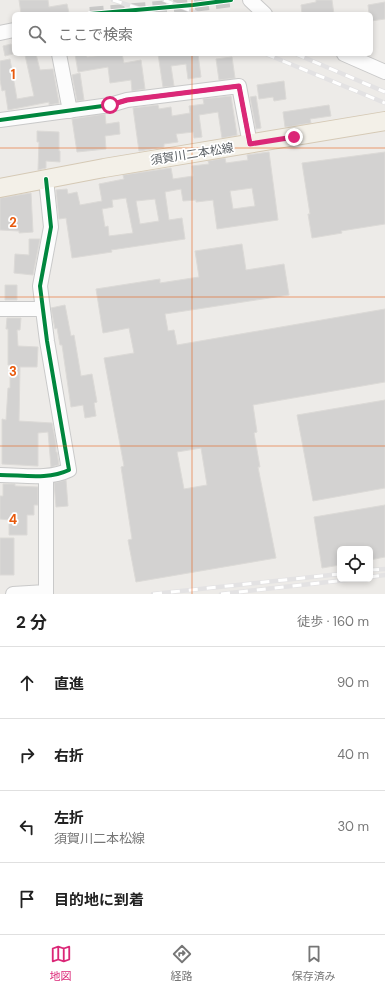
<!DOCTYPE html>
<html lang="ja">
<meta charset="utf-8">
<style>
body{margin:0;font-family:"DM Sans","Noto Sans JP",sans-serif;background:#f2f2f2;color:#222}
.controls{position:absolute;right:12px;bottom:12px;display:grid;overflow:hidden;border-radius:6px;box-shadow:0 2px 6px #0003}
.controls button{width:36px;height:36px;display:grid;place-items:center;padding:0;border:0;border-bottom:1px solid #e0e0e0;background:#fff;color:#222;font:20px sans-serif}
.stop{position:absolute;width:12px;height:12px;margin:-9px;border:3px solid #db2777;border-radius:50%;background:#fff}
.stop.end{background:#db2777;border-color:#fff;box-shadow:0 1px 4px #0008}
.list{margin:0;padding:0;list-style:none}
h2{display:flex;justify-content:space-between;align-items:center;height:52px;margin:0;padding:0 16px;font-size:17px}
h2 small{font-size:13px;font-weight:400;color:#767676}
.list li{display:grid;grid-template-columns:26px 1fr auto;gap:12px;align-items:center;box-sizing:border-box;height:72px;padding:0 16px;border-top:1px solid #e0e0e0}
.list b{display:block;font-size:15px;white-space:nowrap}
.list p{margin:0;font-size:13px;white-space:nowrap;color:#767676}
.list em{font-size:13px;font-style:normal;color:#767676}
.icon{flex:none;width:22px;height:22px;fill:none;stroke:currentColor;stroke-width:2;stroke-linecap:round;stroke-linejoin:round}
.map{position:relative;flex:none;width:385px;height:594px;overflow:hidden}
.search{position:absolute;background:#fff;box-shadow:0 2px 6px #0003;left:12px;right:12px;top:12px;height:44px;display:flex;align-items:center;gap:10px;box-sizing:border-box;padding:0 14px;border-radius:6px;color:#767676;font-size:15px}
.sheet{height:340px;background:#fff}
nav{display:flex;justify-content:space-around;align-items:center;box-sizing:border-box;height:56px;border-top:1px solid #e0e0e0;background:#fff;font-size:11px;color:#767676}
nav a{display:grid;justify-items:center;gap:2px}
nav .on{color:#db2777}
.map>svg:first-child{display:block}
</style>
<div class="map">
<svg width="385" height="594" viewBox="0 0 385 594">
<rect width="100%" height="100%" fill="#edebe8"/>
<!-- building -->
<path fill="#d3d2d1" stroke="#dcdad7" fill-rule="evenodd" d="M 19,0 L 48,0 L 49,7 L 67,4 L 69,13 L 21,14 Z
M 316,0 L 332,0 L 334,14 L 302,14 L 301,5 L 316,2 Z
M 385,2 L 385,19 L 371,21 L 371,14 L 369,14 L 368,5 Z
M 11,44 L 13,54 L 5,56 L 3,46 Z
M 31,54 L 36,54 L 40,70 L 53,69 L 59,103 L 49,105 L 49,102 L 8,110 L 5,90 L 2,91 L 0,80 L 0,61 L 10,59 L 17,99 L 34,96 L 25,55 Z
M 75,54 L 87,54 L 87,57 L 110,54 L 122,54 L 124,63 L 141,60 L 145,89 L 132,91 L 131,80 L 110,83 L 108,67 L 78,72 Z
M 158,54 L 198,54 L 201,77 L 188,79 L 186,64 L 171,66 L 174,86 L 163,87 Z
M 232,57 L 235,78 L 219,80 L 216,59 Z
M 80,73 L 84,100 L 77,101 L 72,75 Z
M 284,81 L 286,99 L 274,101 L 273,97 L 259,99 L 257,85 Z
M 231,96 L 237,135 L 222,138 L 218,112 L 199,115 L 202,137 L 194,138 L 193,132 L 176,134 L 178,142 L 164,144 L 164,147 L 139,151 L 133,108 L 158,105 L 159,109 L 171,107 L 172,116 L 190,113 L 189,106 L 204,104 L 203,99 Z
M 256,96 L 261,128 L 256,129 L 250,97 Z
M 329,105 L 331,116 L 310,119 L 311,123 L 285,127 L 283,112 Z
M 105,114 L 106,124 L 119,122 L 120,134 L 105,136 L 106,149 L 77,152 L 72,119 Z
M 37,131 L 59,132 L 59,151 L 60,151 L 60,162 L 46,161 L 46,168 L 38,170 L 39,142 L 37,142 Z
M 269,152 L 278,220 L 217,229 L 213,200 L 196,202 L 196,200 L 183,201 L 181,189 L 165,192 L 169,220 L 182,218 L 185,239 L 111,250 L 112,252 L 72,258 L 66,218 L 59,219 L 56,190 L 67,189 L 68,194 L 77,192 L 80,205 L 102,201 L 99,184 L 124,179 L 123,175 L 171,168 L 173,179 L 193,176 L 192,166 L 209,164 L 208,161 L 225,158 L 226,163 L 248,160 L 247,155 ZM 252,188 L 255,206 L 233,209 L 230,191 ZM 126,198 L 133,233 L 109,236 L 108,226 L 105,227 L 102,209 L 113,207 L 112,200 ZM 155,199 L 159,221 L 140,224 L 136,201 Z
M 385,152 L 385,224 L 341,231 L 342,233 L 312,238 L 308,214 L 310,214 L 302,163 Z
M 31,193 L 33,232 L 19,233 L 19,231 L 0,230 L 0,198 Z
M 29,239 L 40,239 L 33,275 L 14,273 L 15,254 L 29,255 Z
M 242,244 L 246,270 L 284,264 L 289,295 L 165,314 L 168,331 L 174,330 L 177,345 L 385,309 L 385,382 L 253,405 L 257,432 L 254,433 L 260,467 L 258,467 L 276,558 L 136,582 L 128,540 L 132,539 L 121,467 L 124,466 L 104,358 L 134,353 L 129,328 L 103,333 L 96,289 L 160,279 L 160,283 L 199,277 L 195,251 ZM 201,448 L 207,485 L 184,489 L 177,452 Z
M 5,285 L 17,285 L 17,300 L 5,300 Z
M 65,305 L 71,336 L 74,335 L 81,376 L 92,374 L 97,402 L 94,403 L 96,416 L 85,418 L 83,405 L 71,407 L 62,345 L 60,345 L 57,328 L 55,329 L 51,308 Z
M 7,318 L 21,318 L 20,330 L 17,330 L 18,346 L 38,347 L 37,367 L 20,367 L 19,421 L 52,423 L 56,444 L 56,452 L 57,452 L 59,465 L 58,465 L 51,467 L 48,432 L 38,433 L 38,466 L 2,464 L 2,419 L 6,420 L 8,388 L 10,388 L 10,365 L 8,365 L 8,329 L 6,329 Z
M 385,400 L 385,488 L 313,501 L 297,415 Z
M 66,480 L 68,506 L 56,507 L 54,483 Z
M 3,484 L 15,484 L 15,486 L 38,487 L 38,505 L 34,505 L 34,515 L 27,515 L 27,535 L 9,535 L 9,520 L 0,519 L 0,496 L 3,496 Z
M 385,505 L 385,557 L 370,560 L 370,549 L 340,549 L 340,565 L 322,568 L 314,517 Z
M 0,538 L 14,538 L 14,575 L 0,575 Z"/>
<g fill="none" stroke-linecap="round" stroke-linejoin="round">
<!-- minor-tunnel -->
<path stroke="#c9c9c8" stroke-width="14" stroke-dasharray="14 7" stroke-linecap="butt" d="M 90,14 L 193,5 L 231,0"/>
<defs>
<path id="minor" d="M 250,0 L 265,14
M 0,33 L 14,30
M 59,54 L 70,111
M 344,54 L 385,72
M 0,120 L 110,105 L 127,100 L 239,86 L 250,144
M 0,309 L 42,309
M 0,475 C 23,475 48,480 69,470 L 47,341 L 40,286 L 51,227 L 46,179
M 46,476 L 46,594
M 13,594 L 46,592"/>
<path id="major" d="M 0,188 L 104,168 L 385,121"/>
</defs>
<!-- minor casing -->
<use href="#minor" stroke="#c9c9c9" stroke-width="16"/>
<!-- major casing -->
<use href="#major" stroke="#d5c9b5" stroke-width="20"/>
<!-- minor -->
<use href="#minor" stroke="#fcfcfc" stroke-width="14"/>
<!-- major -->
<use href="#major" stroke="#f3f0e8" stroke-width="18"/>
<defs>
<path id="rail" d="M 113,0 L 155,14
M 164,0 L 199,14
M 266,54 L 385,103
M 296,54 L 385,92
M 370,570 L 385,569
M 370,577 L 385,575
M 153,594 L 340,574
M 221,594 L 355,579"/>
</defs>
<!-- rail casing -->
<use href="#rail" stroke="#e3e2e3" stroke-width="4.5"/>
<!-- rail -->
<use href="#rail" stroke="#fff" stroke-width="3" stroke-dasharray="9" stroke-linecap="butt"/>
<defs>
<path id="cycleway" d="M 90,14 L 193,5 L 231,0
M 0,120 L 110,105 L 127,100 L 239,86 L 250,144
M 0,475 C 23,475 48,480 69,470 L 47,341 L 40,286 L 51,227 L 46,179"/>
</defs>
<!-- cycleway casing -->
<use href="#cycleway" stroke="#fff" stroke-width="6"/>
<!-- cycleway -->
<use href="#cycleway" stroke="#00873e" stroke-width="4"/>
</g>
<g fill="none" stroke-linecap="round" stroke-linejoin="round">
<!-- route -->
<path stroke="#db2777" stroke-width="5" d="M 110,105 L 127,100 L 239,86 L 250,144 L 294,137"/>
</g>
<!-- grid -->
<path fill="none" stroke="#e8590c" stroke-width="1" stroke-opacity="0.55" d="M 192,0 L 192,14M 192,54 L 192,594M 0,148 L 385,148M 0,297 L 385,297M 0,446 L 385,446"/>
<g text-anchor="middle" stroke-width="3.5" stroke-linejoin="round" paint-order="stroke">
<!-- street labels -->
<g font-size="12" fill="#5d6266" stroke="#fff">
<text transform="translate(192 154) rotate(-9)" y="4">須賀川二本松線</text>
</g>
</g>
<g font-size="13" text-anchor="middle" font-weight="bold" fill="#e8590c" stroke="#fff" stroke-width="3.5" stroke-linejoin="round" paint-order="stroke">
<text x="13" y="79">1</text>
<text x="13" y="227">2</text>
<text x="13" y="376">3</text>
<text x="13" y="524">4</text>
</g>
</svg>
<div class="controls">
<button><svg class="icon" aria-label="locate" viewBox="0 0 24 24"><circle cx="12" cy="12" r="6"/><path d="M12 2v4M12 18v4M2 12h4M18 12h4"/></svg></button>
</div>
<div class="stop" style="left:110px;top:105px"></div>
<div class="stop end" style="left:294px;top:137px"></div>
<div class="search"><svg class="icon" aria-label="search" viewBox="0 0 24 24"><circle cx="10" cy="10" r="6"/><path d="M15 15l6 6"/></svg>ここで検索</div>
</div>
<section class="sheet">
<h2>2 分<small>徒歩 · 160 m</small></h2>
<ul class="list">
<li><svg class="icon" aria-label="ahead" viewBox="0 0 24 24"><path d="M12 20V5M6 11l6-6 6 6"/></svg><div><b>直進</b></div><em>90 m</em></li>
<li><svg class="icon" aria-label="right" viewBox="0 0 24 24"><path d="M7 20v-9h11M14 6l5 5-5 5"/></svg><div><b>右折</b></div><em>40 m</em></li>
<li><svg class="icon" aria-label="left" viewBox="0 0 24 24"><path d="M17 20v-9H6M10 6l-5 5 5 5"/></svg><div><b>左折</b><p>須賀川二本松線</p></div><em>30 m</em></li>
<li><svg class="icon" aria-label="arrive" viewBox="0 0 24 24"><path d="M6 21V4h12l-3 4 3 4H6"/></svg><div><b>目的地に到着</b></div></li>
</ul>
</section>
<nav>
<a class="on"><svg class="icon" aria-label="map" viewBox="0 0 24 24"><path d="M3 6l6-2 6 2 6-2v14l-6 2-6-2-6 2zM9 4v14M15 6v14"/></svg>地図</a>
<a><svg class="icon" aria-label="directions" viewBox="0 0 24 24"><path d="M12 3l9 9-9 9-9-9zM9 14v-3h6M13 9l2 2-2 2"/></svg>経路</a>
<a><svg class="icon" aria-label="saved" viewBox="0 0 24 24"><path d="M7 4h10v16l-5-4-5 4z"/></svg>保存済み</a>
</nav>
